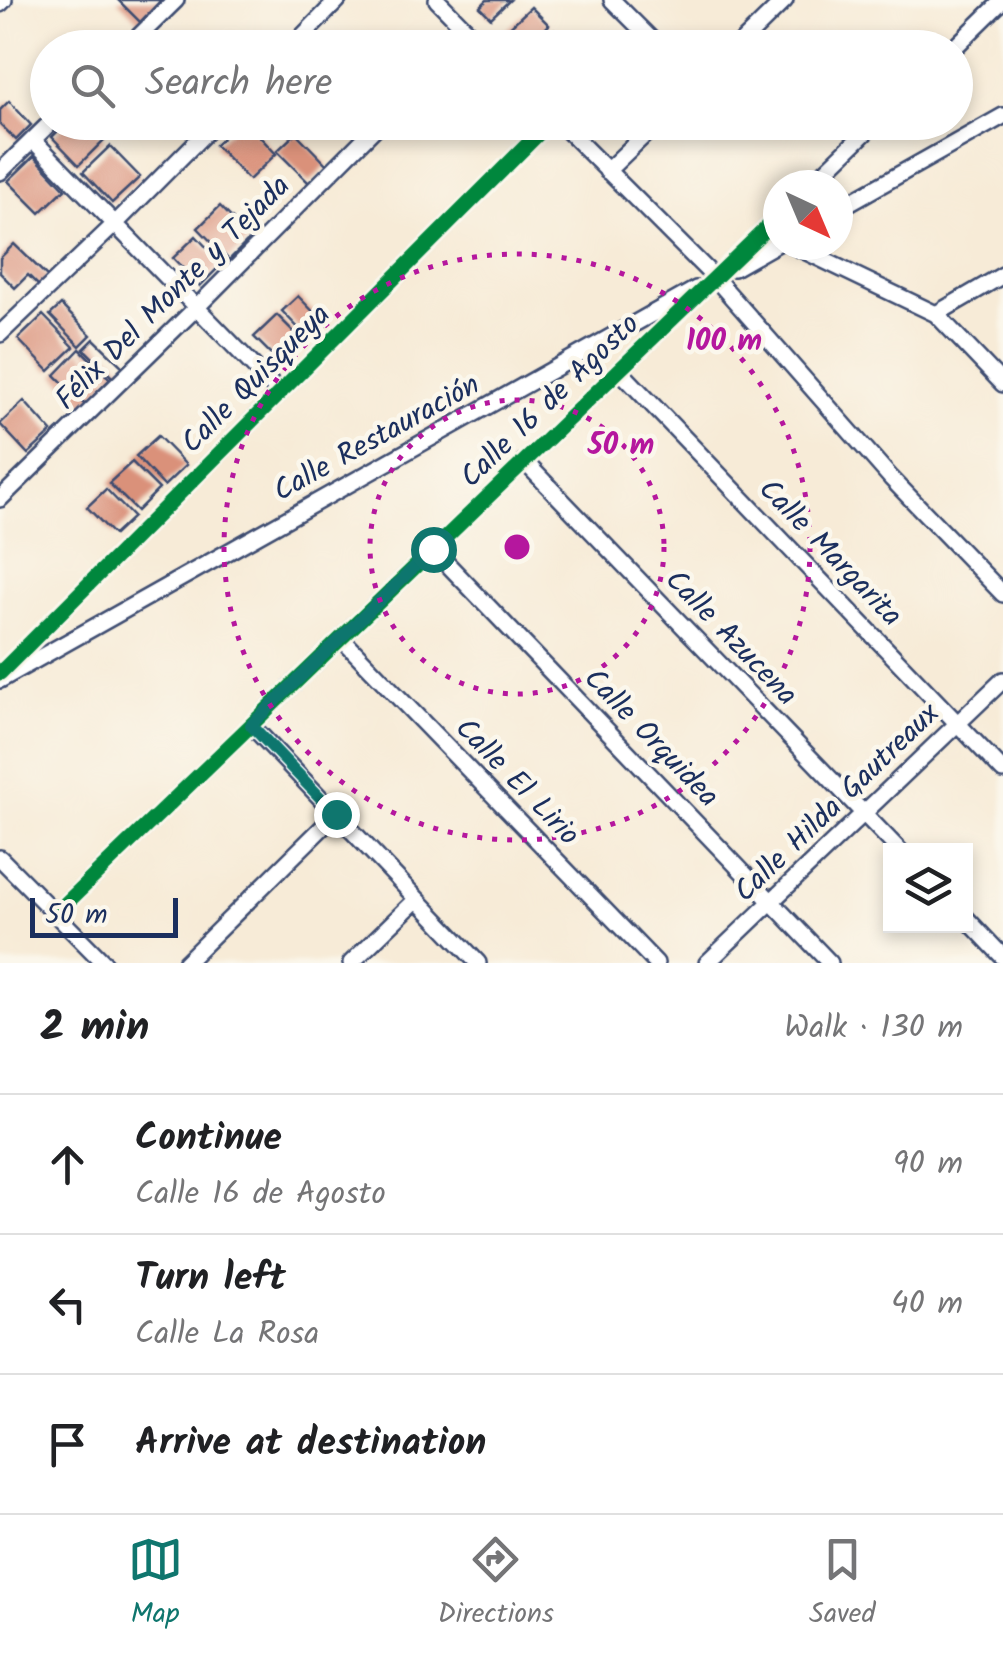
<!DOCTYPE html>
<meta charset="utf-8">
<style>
body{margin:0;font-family:Kalam,sans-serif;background:#f6f6f6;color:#202124}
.controls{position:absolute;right:30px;bottom:30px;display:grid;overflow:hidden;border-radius:0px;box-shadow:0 5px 15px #0003}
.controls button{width:90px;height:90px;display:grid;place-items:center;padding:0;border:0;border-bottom:2px solid #e0e0e0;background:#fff;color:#202124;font:50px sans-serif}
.compass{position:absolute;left:763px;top:170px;width:90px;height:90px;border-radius:50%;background:#fff;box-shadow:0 5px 15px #0003;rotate:136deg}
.scale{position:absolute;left:30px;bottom:25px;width:148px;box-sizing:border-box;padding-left:10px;border:5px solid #1b2f5e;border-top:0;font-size:28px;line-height:35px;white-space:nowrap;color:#1b2f5e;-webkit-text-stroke:8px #fbf7ec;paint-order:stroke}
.stop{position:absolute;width:30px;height:30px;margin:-22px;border:8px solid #0f766e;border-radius:50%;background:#fff}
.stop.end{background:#0f766e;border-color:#fff;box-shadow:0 2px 10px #0008}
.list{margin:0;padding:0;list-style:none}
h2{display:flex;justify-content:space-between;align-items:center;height:130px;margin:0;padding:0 40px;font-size:42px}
h2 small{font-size:32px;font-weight:400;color:#757577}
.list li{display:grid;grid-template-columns:65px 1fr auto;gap:30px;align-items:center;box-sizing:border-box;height:140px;padding:0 40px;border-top:2px solid #e0e0e0}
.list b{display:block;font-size:38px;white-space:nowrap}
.list p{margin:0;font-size:32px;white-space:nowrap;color:#757577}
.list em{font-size:32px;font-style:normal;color:#757577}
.icon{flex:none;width:55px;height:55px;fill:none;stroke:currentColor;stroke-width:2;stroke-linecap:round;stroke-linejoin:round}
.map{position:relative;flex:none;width:1003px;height:963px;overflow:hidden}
.search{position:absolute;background:#fff;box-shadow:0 5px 15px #0003;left:30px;right:30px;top:30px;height:110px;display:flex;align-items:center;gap:25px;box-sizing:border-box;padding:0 35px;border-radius:55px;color:#757577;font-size:38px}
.sheet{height:550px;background:#fff}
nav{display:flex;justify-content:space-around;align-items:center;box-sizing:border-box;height:140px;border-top:2px solid #e0e0e0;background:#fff;font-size:28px;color:#757577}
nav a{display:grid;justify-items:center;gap:5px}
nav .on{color:#0f766e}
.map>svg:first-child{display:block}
</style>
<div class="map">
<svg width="1003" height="963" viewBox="0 0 1003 963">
<rect width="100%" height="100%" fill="#fbf7ec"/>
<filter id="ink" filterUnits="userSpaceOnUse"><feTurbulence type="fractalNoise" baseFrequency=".01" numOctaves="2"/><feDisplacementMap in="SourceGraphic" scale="20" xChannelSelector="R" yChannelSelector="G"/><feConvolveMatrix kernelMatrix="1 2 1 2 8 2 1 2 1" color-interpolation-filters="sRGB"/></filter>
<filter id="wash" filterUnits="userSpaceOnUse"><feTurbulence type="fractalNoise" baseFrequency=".0048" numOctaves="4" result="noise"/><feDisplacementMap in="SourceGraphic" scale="40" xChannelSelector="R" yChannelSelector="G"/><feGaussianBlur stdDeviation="2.25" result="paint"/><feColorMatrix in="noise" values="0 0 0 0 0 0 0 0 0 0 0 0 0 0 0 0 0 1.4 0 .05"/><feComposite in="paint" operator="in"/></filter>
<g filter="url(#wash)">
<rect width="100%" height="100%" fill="#f7ebd7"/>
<g id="blocks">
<!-- building -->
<path fill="#da917a" d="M 118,0 L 161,0 L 140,22 Z
M 487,0 L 510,0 L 491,18 L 480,7 Z
M 531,7 L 549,25 L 526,48 L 512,48 L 500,36 Z
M 555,30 L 571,48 L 537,48 Z
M 9,101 L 31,125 L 16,140 L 0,124 L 0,110 Z
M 67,122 L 89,122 L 105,139 L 79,165 L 52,137 Z
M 239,122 L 246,122 L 276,154 L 249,180 L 215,145 Z
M 342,122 L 371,122 L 356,137 Z
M 296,133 L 327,165 L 309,183 L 277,151 Z
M 110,146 L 140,177 L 112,203 L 83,172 Z
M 34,156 L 65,189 L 40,213 L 8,181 Z
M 220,206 L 251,238 L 229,260 L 198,228 Z
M 196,236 L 222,264 L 200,286 L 173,258 Z
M 14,244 L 48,277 L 39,286 L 28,275 L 15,288 L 0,273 L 0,258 Z
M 298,296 L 326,325 L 310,340 L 282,311 Z
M 61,305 L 91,335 L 80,346 L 50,315 Z
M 43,315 L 74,347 L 49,371 L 18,339 Z
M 277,315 L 304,342 L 281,364 L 254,337 Z
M 94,339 L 126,370 L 115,380 L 84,349 Z
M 80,349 L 110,379 L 85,405 L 55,375 Z
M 24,401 L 52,432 L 28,454 L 0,424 Z
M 158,436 L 186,465 L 164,486 L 136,456 Z
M 132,462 L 159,489 L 137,511 L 109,483 Z
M 106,489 L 133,517 L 114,535 L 87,507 Z"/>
</g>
</g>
<g filter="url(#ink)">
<use href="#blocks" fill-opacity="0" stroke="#3c4b70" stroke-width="2.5"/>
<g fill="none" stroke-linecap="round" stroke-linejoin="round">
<defs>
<path id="street" d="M 437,0 L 484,48
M 612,0 L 660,48
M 0,4 L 4,0
M 127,48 L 176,0
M 291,48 L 338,0
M 455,48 L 470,33
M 736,48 L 785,0
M 954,48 L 1003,0
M 559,122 L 715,278 L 891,478 L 1003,594
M 33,140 L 279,392
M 607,171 L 658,122
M 0,172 L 51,122
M 811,185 L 876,122
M 838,209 L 1003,116
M 792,245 L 936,314 L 1003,384
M 734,268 L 778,243
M 936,314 L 1003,275
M 0,334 L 115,224 L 216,122
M 619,370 L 1003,771
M 524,461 L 900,851
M 0,499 L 196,308 L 381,122
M 433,549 L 830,963
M 341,638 L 656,963
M 0,673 L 550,122
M 0,680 L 696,289
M 251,725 L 478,963
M 0,858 L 104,963
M 55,914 L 778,217
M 966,918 L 1003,957
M 185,963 L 336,814
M 351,963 L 417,899
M 707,963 L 1003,680"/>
</defs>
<!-- street casing -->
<use href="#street" stroke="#3c4b70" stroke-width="20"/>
<!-- street -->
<use href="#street" stroke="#fff" stroke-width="15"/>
<defs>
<path id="cycleway" d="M 0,673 L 550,122
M 55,914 L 778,217"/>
</defs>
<!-- cycleway casing -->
<use href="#cycleway" stroke="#fbf7ec" stroke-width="21"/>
<!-- cycleway -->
<use href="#cycleway" stroke="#00873e" stroke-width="15"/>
</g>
</g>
<g fill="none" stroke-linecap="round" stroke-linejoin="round" filter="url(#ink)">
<!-- route -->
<path stroke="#0f766e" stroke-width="12" d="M 336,814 L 251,725 L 433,549"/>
</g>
<!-- distance rings -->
<g fill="none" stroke="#b5179e" stroke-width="5" stroke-dasharray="5 10">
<circle cx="517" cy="547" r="147"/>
<circle cx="517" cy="547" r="293"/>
</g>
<g text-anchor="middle" stroke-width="9" stroke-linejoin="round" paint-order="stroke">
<!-- street labels -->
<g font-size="30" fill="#1b2f5e" stroke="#fbf7ec">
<text transform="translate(172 292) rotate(-45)" y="10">Félix Del Monte y Tejada</text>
<text transform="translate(255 378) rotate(-45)" y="10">Calle Quisqueya</text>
<text transform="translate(549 400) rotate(-44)" y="10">Calle 16 de Agosto</text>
<text transform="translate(376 437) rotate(-29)" y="10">Calle Restauración</text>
<text transform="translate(831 552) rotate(46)" y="10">Calle Margarita</text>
<text transform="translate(732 637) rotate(46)" y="10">Calle Azucena</text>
<text transform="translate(652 737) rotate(46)" y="10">Calle Orquidea</text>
<text transform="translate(518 781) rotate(46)" y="10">Calle El Lirio</text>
<text transform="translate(836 802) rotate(-44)" y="10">Calle Hilda Gautreaux</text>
</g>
</g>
<circle cx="517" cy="547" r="15" fill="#b5179e" stroke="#fbf7ec" stroke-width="5"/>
<g font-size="30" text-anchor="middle" font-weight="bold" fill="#b5179e" stroke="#fbf7ec" stroke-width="9" stroke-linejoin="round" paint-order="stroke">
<text x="724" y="350">100 m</text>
<text x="621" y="454">50 m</text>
</g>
</svg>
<div class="controls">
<button><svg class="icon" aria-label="layers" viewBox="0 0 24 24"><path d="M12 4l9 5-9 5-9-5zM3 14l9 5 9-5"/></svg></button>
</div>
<svg class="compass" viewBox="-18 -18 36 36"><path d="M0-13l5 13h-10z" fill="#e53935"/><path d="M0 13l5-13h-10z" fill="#757577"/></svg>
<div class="scale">50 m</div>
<div class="stop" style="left:433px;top:549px"></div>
<div class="stop end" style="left:336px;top:814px"></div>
<div class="search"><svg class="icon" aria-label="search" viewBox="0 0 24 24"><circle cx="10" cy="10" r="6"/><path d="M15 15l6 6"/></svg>Search here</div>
</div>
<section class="sheet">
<h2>2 min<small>Walk · 130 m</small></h2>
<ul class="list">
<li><svg class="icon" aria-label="ahead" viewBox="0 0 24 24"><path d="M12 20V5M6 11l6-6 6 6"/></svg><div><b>Continue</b><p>Calle 16 de Agosto</p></div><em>90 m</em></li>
<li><svg class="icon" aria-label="left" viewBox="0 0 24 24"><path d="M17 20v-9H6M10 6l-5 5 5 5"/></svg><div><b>Turn left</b><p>Calle La Rosa</p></div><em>40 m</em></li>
<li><svg class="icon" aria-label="arrive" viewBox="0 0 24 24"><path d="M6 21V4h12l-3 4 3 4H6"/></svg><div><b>Arrive at destination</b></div></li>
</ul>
</section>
<nav>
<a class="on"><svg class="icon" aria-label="map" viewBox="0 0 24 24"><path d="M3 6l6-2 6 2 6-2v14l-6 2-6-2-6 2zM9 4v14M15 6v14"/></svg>Map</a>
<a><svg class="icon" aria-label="directions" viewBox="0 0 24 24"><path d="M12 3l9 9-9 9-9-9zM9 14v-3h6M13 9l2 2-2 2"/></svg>Directions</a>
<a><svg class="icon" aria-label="saved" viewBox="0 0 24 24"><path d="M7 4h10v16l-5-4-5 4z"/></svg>Saved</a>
</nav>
